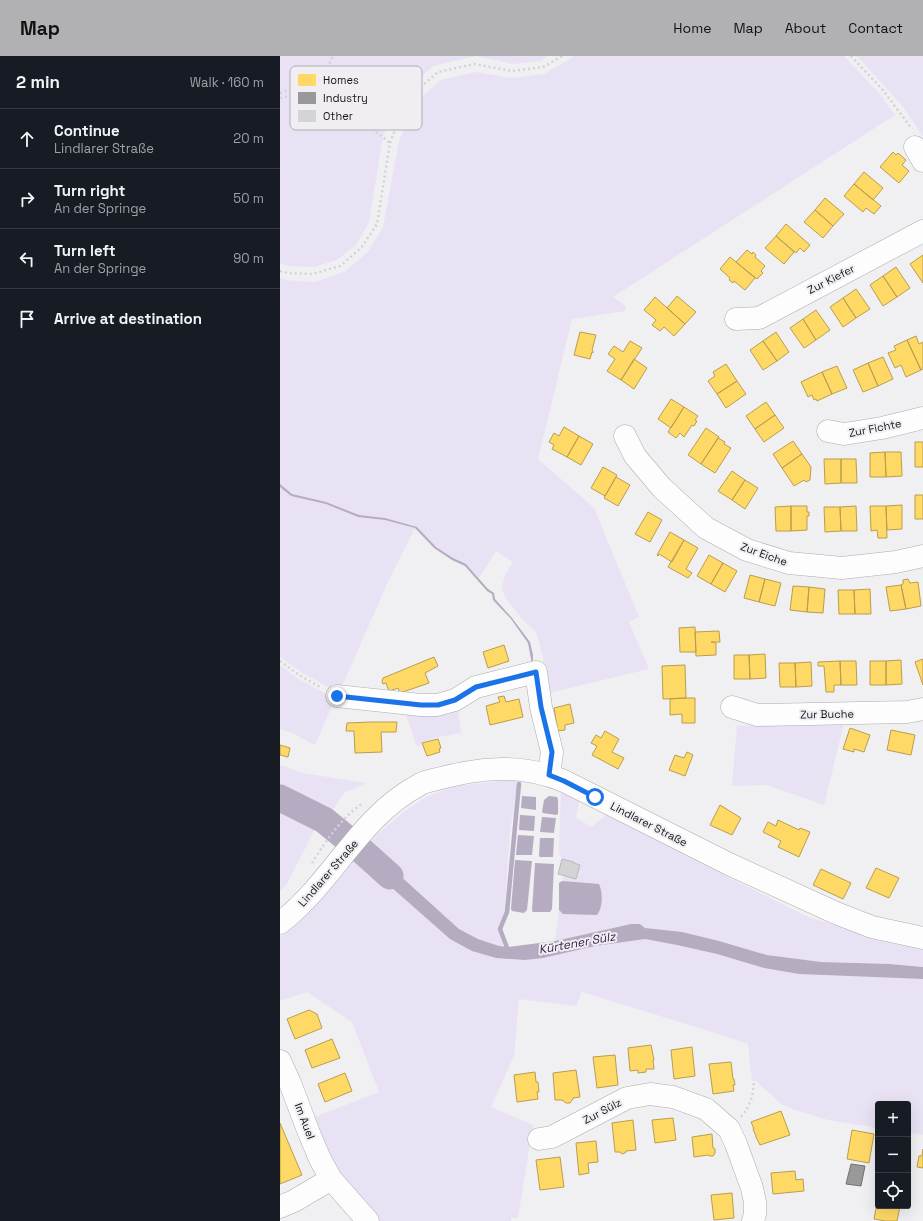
<!DOCTYPE html>
<meta charset="utf-8">
<style>
body{margin:0;font-family:"Space Grotesk",sans-serif;background:#242831;color:#f1f3f6}
.controls{position:absolute;right:12px;bottom:12px;display:grid;overflow:hidden;border-radius:4px;box-shadow:0 4px 16px #0002}
.controls button{width:36px;height:36px;display:grid;place-items:center;padding:0;border:0;border-bottom:1px solid #363941;background:#171b24;color:#f1f3f6;font:20px sans-serif}
.stop{position:absolute;width:12px;height:12px;margin:-9px;border:3px solid #1a73e8;border-radius:50%;background:#fff}
.stop.end{background:#1a73e8;border-color:#fff;box-shadow:0 1px 4px #0008}
.list{margin:0;padding:0;list-style:none}
h2{display:flex;justify-content:space-between;align-items:center;height:52px;margin:0;padding:0 16px;font-size:17px}
h2 small{font-size:13px;font-weight:400;color:#9ea1a6}
.list li{display:grid;grid-template-columns:26px 1fr auto;gap:12px;align-items:center;box-sizing:border-box;height:60px;padding:0 16px;border-top:1px solid #363941}
.list b{display:block;font-size:15px;white-space:nowrap}
.list p{margin:0;font-size:13px;white-space:nowrap;color:#9ea1a6}
.list em{font-size:13px;font-style:normal;color:#9ea1a6}
.icon{flex:none;width:22px;height:22px;fill:none;stroke:currentColor;stroke-width:2;stroke-linecap:round;stroke-linejoin:round}
.map{position:relative;flex:none;width:643px;height:1165px;overflow:hidden}
header{display:flex;align-items:center;gap:24px;box-sizing:border-box;height:56px;padding:0 20px;background:#b1b1b4;color:#111}
header strong{font-size:19px}
nav{display:flex;gap:22px;margin-inline-start:auto;font-size:14px}
main{display:flex}
aside{flex:1;background:#171b24}
.map>svg:first-child{display:block}
</style>
<header>
<strong>Map</strong>
<nav><a>Home</a><a>Map</a><a>About</a><a>Contact</a></nav>
</header>
<main>
<aside>
<h2>2 min<small>Walk · 160 m</small></h2>
<ul class="list">
<li><svg class="icon" aria-label="ahead" viewBox="0 0 24 24"><path d="M12 20V5M6 11l6-6 6 6"/></svg><div><b>Continue</b><p>Lindlarer Straße</p></div><em>20 m</em></li>
<li><svg class="icon" aria-label="right" viewBox="0 0 24 24"><path d="M7 20v-9h11M14 6l5 5-5 5"/></svg><div><b>Turn right</b><p>An der Springe</p></div><em>50 m</em></li>
<li><svg class="icon" aria-label="left" viewBox="0 0 24 24"><path d="M17 20v-9H6M10 6l-5 5 5 5"/></svg><div><b>Turn left</b><p>An der Springe</p></div><em>90 m</em></li>
<li><svg class="icon" aria-label="arrive" viewBox="0 0 24 24"><path d="M6 21V4h12l-3 4 3 4H6"/></svg><div><b>Arrive at destination</b></div></li>
</ul>
</aside>
<div class="map">
<svg width="643" height="1165" viewBox="0 0 643 1165">
<rect width="100%" height="100%" fill="#f0eff2"/>
<!-- green -->
<path fill="#e9e2f4" d="M 0,0 L 268,0 L 260,5 L 233,8 L 196,0 L 153,10 L 121,39 L 103,80 L 89,166 L 77,188 L 57,204 L 34,211 L 9,210 L 0,207 Z
M 295,0 L 564,0 L 599,37 L 615,59 L 333,241 L 346,250 L 345,255 L 292,263 L 258,403 L 314,452 L 359,561 L 349,566 L 369,613 L 264,638 L 263,601 L 256,576 L 243,564 L 225,541 L 222,531 L 225,520 L 233,506 L 216,495 L 199,522 L 186,508 L 173,502 L 156,491 L 137,471 L 105,462 L 79,459 L 46,446 L 12,438 L 0,428 L 0,222 L 6,224 L 35,226 L 64,216 L 87,197 L 103,171 L 119,85 L 134,48 L 161,24 L 195,16 L 232,22 L 264,18 Z
M 577,0 L 643,0 L 643,81 L 624,52 Z
M 0,431 L 11,440 L 46,448 L 78,461 L 105,464 L 135,472 L 107,528 L 59,637 L 21,616 L 0,601 Z
M 0,609 L 17,622 L 55,643 L 35,689 L 12,677 L 0,673 Z
M 177,647 L 181,677 C 167,680 148,681 137,691 L 123,650 Z
M 564,667 L 544,749 L 487,729 L 452,730 L 457,670 Z
M 0,709 L 23,717 L 86,727 L 64,737 L 50,758 L 0,732 Z
M 238,723 L 230,776 L 222,890 L 219,890 L 198,883 L 179,873 L 95,797 L 88,788 L 99,777 L 125,755 L 146,741 L 175,730 Z
M 281,732 L 300,740 L 296,762 L 312,771 L 329,756 L 452,823 L 530,862 L 559,870 L 601,885 L 643,894 L 643,911 L 610,908 L 541,906 L 487,899 L 439,885 L 365,872 L 360,868 L 351,868 L 275,885 L 284,819 L 294,806 L 282,803 L 279,796 Z
M 0,752 L 37,769 L 7,828 L 0,835 Z
M 77,801 L 170,883 L 245,904 L 263,902 L 315,890 L 365,883 L 397,889 L 437,898 L 484,912 L 519,918 L 643,923 L 643,1079 L 628,1076 L 628,1048 L 598,1048 L 598,1072 L 548,1064 L 515,1054 L 501,1048 L 476,1025 L 472,1025 L 468,988 L 445,980 L 302,936 L 296,950 L 239,943 L 234,1000 L 211,1051 L 253,1069 L 238,1162 L 231,1162 L 231,1165 L 99,1165 L 89,1156 L 71,1135 L 58,1113 L 32,1062 L 99,1036 L 72,966 L 27,936 L 0,945 L 0,880 L 30,852 Z"/>
<!-- water -->
<path fill="#b5acc1" d="M 0,428 L 12,438 L 46,446 L 79,459 L 105,462 L 137,471 L 156,491 L 173,502 L 186,508 L 208,533 L 214,537 L 215,543 L 232,562 L 250,586 L 253,599 L 253,607 L 252,608 L 248,587 L 231,563 L 213,544 L 212,538 L 207,535 L 185,510 L 172,504 L 154,492 L 135,472 L 105,464 L 78,461 L 46,448 L 11,440 L 0,431 Z
M 0,732 L 50,758 L 37,769 L 0,752 Z
M 242,740 L 256,741 L 256,754 L 241,752 Z
M 269,740 L 277,741 L 278,744 L 278,758 L 276,759 L 263,757 L 262,756 L 264,744 Z
M 240,759 L 255,760 L 254,775 L 239,774 Z
M 262,761 L 276,762 L 274,777 L 260,776 Z
M 238,779 L 254,780 L 252,799 L 236,799 Z
M 260,782 L 274,782 L 273,801 L 260,801 L 259,800 Z
M 88,788 L 95,797 L 179,873 L 198,883 L 219,890 L 228,891 L 275,885 L 351,868 L 360,868 L 365,872 L 402,876 L 439,885 L 487,899 L 541,906 L 610,908 L 643,911 L 643,923 L 519,918 L 484,912 L 437,898 L 397,889 L 365,883 L 315,890 L 263,902 L 245,904 L 216,902 L 192,895 L 170,883 L 77,801 Z
M 235,804 L 252,805 L 247,854 L 244,857 L 232,855 L 231,853 Z
M 255,807 L 274,808 L 272,853 L 270,856 L 253,856 L 252,855 Z
M 282,825 L 319,828 C 323,836 323,852 317,859 L 283,858 L 279,854 L 279,827 Z"/>
<!-- homes -->
<path fill="#ffd966" stroke="#b99e4e" d="M 613,96 L 616,99 L 618,97 L 626,104 L 622,109 L 629,115 L 619,127 L 600,111 Z
M 584,116 L 603,132 L 593,144 L 574,128 Z
M 574,128 L 601,150 L 594,158 L 586,152 L 583,156 L 564,140 Z
M 545,142 L 564,158 L 553,170 L 535,154 Z
M 535,154 L 553,170 L 543,182 L 524,166 Z
M 506,168 L 530,189 L 524,196 L 520,192 L 516,197 L 496,180 Z
M 496,180 L 514,196 L 504,208 L 485,192 Z
M 467,194 L 472,198 L 473,196 L 476,199 L 475,201 L 485,210 L 481,215 L 483,217 L 477,223 L 456,206 Z
M 643,199 L 643,227 L 630,208 Z
M 450,201 L 475,222 L 465,234 L 454,225 L 453,227 L 449,224 L 450,222 L 440,213 Z
M 616,211 L 630,232 L 617,241 L 603,220 Z
M 603,220 L 617,241 L 603,250 L 590,229 Z
M 576,233 L 590,253 L 576,262 L 563,242 Z
M 397,240 L 416,256 L 405,268 L 387,252 Z
M 375,241 L 405,268 L 394,280 L 384,271 L 380,275 L 372,269 L 376,264 L 364,254 Z
M 563,242 L 576,262 L 563,271 L 550,251 Z
M 536,254 L 550,274 L 536,284 L 523,263 Z
M 523,263 L 536,284 L 524,292 L 510,272 Z
M 300,276 L 316,279 L 312,294 L 313,295 L 313,297 L 312,296 L 310,303 L 294,299 Z
M 496,276 L 509,296 L 497,305 L 483,285 Z
M 636,280 L 639,288 L 643,286 L 643,313 L 641,314 L 627,284 Z
M 627,284 L 641,314 L 626,321 L 621,309 L 615,312 L 608,297 L 616,294 L 614,290 Z
M 350,285 L 362,292 L 341,324 L 327,315 L 335,303 L 328,298 L 334,290 L 343,296 Z
M 483,285 L 497,305 L 483,314 L 470,294 Z
M 603,301 L 613,323 L 598,330 L 588,307 Z
M 354,303 L 367,312 L 354,333 L 341,324 Z
M 588,307 L 598,330 L 583,336 L 573,314 Z
M 446,308 L 457,325 L 437,338 L 428,325 L 435,320 L 433,316 Z
M 557,310 L 567,332 L 552,338 L 542,316 Z
M 542,316 L 552,338 L 537,345 L 536,343 L 534,344 L 532,339 L 528,341 L 521,326 Z
M 457,325 L 466,338 L 446,352 L 437,338 Z
M 391,343 L 404,351 L 391,372 L 378,363 Z
M 486,346 L 495,359 L 475,373 L 466,360 Z
M 404,351 L 418,360 L 415,364 L 417,365 L 414,370 L 412,369 L 404,381 L 400,377 L 396,382 L 388,376 Z
M 495,359 L 504,372 L 484,386 L 475,373 Z
M 284,371 L 299,380 L 287,401 L 272,393 L 274,389 L 269,386 L 274,377 L 279,380 Z
M 426,372 L 439,381 L 421,408 L 408,399 Z
M 299,380 L 313,388 L 301,409 L 287,401 Z
M 438,382 L 445,386 L 444,388 L 451,392 L 435,417 L 421,408 Z
M 513,385 L 522,398 L 502,412 L 493,398 Z
M 635,386 L 643,386 L 643,411 L 635,411 Z
M 605,396 L 606,421 L 590,421 L 590,397 Z
M 605,396 L 621,396 L 622,420 L 606,421 Z
M 522,398 L 531,411 L 530,424 L 526,426 L 524,424 L 514,430 L 502,412 Z
M 544,403 L 561,403 L 561,427 L 545,428 Z
M 561,403 L 576,403 L 577,427 L 561,427 Z
M 323,411 L 337,419 L 325,440 L 311,432 Z
M 452,415 L 465,424 L 452,444 L 438,435 Z
M 336,421 L 350,429 L 338,450 L 324,442 Z
M 465,424 L 478,432 L 465,453 L 452,444 Z
M 635,439 L 643,439 L 643,463 L 635,463 Z
M 622,449 L 622,473 L 607,474 L 606,450 Z
M 511,450 L 511,475 L 496,475 L 495,451 Z
M 511,450 L 527,450 L 527,456 L 529,456 L 529,460 L 527,460 L 527,474 L 511,475 Z
M 576,450 L 577,475 L 561,475 L 560,451 Z
M 590,450 L 606,450 L 607,482 L 598,482 L 597,474 L 591,475 Z
M 544,451 L 560,451 L 561,475 L 545,476 Z
M 368,456 L 382,464 L 370,486 L 355,478 Z
M 390,476 L 404,484 L 392,506 L 379,498 L 378,500 L 377,499 Z
M 404,484 L 418,492 L 406,513 L 412,517 L 408,522 L 388,511 Z
M 429,499 L 443,507 L 431,528 L 417,520 Z
M 443,507 L 457,515 L 445,536 L 431,528 Z
M 470,519 L 485,523 L 479,546 L 464,542 Z
M 485,523 L 501,527 L 495,550 L 479,546 Z
M 628,523 L 630,527 L 638,526 L 641,550 L 626,553 L 621,529 L 623,528 L 623,524 Z
M 621,529 L 626,553 L 610,555 L 606,531 Z
M 513,530 L 529,531 L 527,556 L 510,554 Z
M 529,531 L 545,533 L 543,557 L 527,556 Z
M 590,533 L 591,558 L 575,558 L 574,534 Z
M 558,534 L 574,534 L 575,558 L 559,558 Z
M 415,571 L 416,596 L 400,596 L 399,572 Z
M 439,575 L 440,586 L 431,586 L 436,587 L 436,599 L 416,600 L 415,576 Z
M 224,589 L 229,605 L 208,612 L 203,596 Z
M 485,598 L 486,622 L 470,623 L 469,599 Z
M 454,599 L 469,599 L 470,623 L 454,623 Z
M 154,601 L 158,610 L 145,617 L 149,627 L 120,637 L 118,632 L 109,635 L 106,627 L 103,628 L 102,626 L 103,622 Z
M 643,603 L 643,629 L 635,606 Z
M 621,604 L 622,628 L 606,629 L 606,605 Z
M 560,605 L 576,605 L 577,629 L 561,629 Z
M 560,605 L 561,629 L 554,629 L 554,636 L 546,636 L 544,610 L 538,610 L 538,606 Z
M 590,605 L 606,605 L 606,629 L 590,629 Z
M 531,606 L 532,630 L 516,631 L 515,607 Z
M 499,607 L 515,607 L 516,631 L 500,631 Z
M 405,609 L 406,642 L 383,643 L 382,610 Z
M 224,640 L 226,646 L 239,643 L 243,661 L 210,669 L 206,650 L 220,646 L 218,641 Z
M 406,642 L 415,642 L 415,667 L 402,667 L 402,658 L 390,659 L 390,643 Z
M 290,648 L 294,667 L 285,669 L 285,674 L 278,675 L 274,652 Z
M 92,666 L 117,666 L 116,676 L 101,676 L 102,696 L 75,697 L 74,675 L 66,675 L 67,667 Z
M 570,672 L 590,679 L 584,696 L 574,693 L 574,696 L 563,693 Z
M 611,674 L 635,679 L 631,699 L 607,694 Z
M 325,675 L 339,683 L 332,696 L 344,702 L 338,713 L 312,699 L 317,690 L 311,687 L 316,679 L 321,682 Z
M 158,683 L 161,692 L 159,693 L 160,696 L 147,700 L 142,687 Z
M 0,689 L 10,692 L 8,701 L 0,699 Z
M 407,696 L 413,699 L 405,720 L 389,714 L 395,699 L 404,702 Z
M 440,749 L 461,762 L 452,779 L 430,769 Z
M 498,764 L 519,774 L 520,772 L 530,776 L 519,801 L 498,791 L 501,785 L 483,776 L 488,766 L 496,770 Z
M 596,812 L 619,822 L 609,842 L 586,832 Z
M 541,813 L 571,827 L 563,843 L 533,829 Z
M 29,954 L 37,958 L 42,972 L 15,983 L 7,963 Z
M 52,983 L 60,1002 L 32,1012 L 25,994 Z
M 371,989 L 374,1004 L 373,1004 L 374,1013 L 366,1013 L 366,1016 L 358,1017 L 358,1014 L 350,1015 L 348,992 Z
M 412,991 L 415,1020 L 394,1023 L 391,994 Z
M 335,999 L 338,1029 L 317,1032 L 313,1001 Z
M 451,1006 L 453,1023 L 454,1023 L 455,1029 L 453,1029 L 454,1035 L 433,1038 L 429,1008 Z
M 296,1014 L 300,1041 L 293,1042 L 293,1043 L 290,1047 L 286,1047 L 282,1044 L 275,1044 L 273,1017 Z
M 255,1016 L 256,1026 L 258,1026 L 259,1036 L 257,1036 L 258,1043 L 237,1046 L 234,1019 Z
M 65,1017 L 72,1035 L 45,1046 L 38,1028 Z
M 501,1055 L 510,1079 L 480,1089 L 477,1083 L 476,1082 L 476,1080 L 473,1073 L 474,1073 L 471,1066 Z
M 393,1062 L 396,1084 L 375,1087 L 372,1064 Z
M 353,1064 L 356,1094 L 346,1095 L 345,1097 L 342,1098 L 340,1096 L 335,1096 L 332,1067 Z
M 0,1067 L 22,1119 L 0,1128 Z
M 572,1074 L 594,1078 L 589,1107 L 567,1103 Z
M 432,1078 L 433,1092 L 435,1093 L 435,1097 L 433,1100 L 429,1100 L 428,1099 L 414,1101 L 412,1081 Z
M 316,1085 L 318,1106 L 308,1107 L 309,1117 L 299,1119 L 296,1087 Z
M 643,1093 L 643,1112 L 637,1111 L 639,1100 L 642,1100 Z
M 280,1101 L 284,1131 L 260,1134 L 256,1104 Z
M 515,1115 L 516,1124 L 523,1123 L 524,1135 L 493,1138 L 491,1117 Z
M 452,1137 L 454,1162 L 434,1164 L 431,1139 Z
M 598,1142 L 598,1150 L 620,1150 L 617,1165 L 606,1165 L 594,1163 Z"/>
<!-- industry -->
<path fill="#999" stroke="#727172" d="M 571,1108 L 585,1110 L 581,1130 L 566,1128 Z"/>
<g fill="none" stroke-linecap="round" stroke-linejoin="round">
<!-- stream -->
<path stroke="#b5acc1" stroke-width="4.5" d="M 229,897 L 220,873 L 227,856 L 239,728"/>
<!-- river -->
<path stroke="#b5acc1" stroke-width="27" d="M 0,742 L 44,764 L 82,795 L 110,820"/>
</g>
<!-- building -->
<path fill="#d4d4d6" stroke="#bab9bb" d="M 282,803 L 294,806 L 294,807 L 300,809 L 296,823 L 278,818 Z"/>
<g fill="none" stroke-linecap="round" stroke-linejoin="round">
<defs>
<path id="minor" d="M 635,91 L 643,105
M 456,263 L 479,262 L 643,175
M 548,375 L 564,378 L 602,372 L 643,362
M 345,380 L 355,400 L 382,432 L 426,472 L 467,494 L 509,507 L 562,512 L 616,506 L 643,500
M 57,640 L 141,649 L 157,649 L 175,644 L 196,631 L 256,616 L 261,651 L 272,696 L 269,719
M 452,651 L 477,659 L 627,656 L 643,653
M 0,1005 L 10,1027 L 29,1077 L 40,1103 L 51,1123 L 88,1165
M 259,1083 L 272,1081 L 347,1042 L 370,1038 L 393,1041 L 426,1053 L 449,1073 L 456,1088 L 472,1132 L 475,1146 L 475,1158 L 473,1165
M 0,1151 L 14,1145 L 51,1123"/>
<path id="major" d="M 0,867 C 52,827 80,760 139,729 C 143,726 149,725 153,724 C 165,721 177,718 189,716 C 222,710 252,712 284,725 L 449,808 L 556,857 L 592,871 L 643,882"/>
</defs>
<!-- minor casing -->
<use href="#minor" stroke="#acacae" stroke-width="23"/>
<!-- major casing -->
<use href="#major" stroke="#acacae" stroke-width="23"/>
<!-- path -->
<path stroke="#d4d3d4" stroke-width="2.5" stroke-dasharray="2 3" stroke-linecap="butt" d="M 571,0 L 602,33 L 632,73
M 0,37 L 14,32 L 38,31 L 53,0
M 0,42 C 7,41 15,39 21,40 C 53,43 86,68 110,87
M 0,215 L 7,217 L 32,218 L 60,210 L 81,192 L 97,168 L 110,87 L 126,44 L 158,16 L 194,8 L 232,15 L 263,11 L 282,0
M 0,605 L 19,619 L 42,632
M 32,807 C 46,785 61,762 83,747
M 461,1061 C 471,1049 473,1040 474,1025"/>
<!-- minor -->
<use href="#minor" stroke="#fdfdfd" stroke-width="22"/>
<!-- major -->
<use href="#major" stroke="#fdfdfd" stroke-width="22"/>
</g>
<g fill="none" stroke-linecap="round" stroke-linejoin="round">
<!-- route -->
<path stroke="#1a73e8" stroke-width="5" d="M 57,640 L 141,649 L 158,649 L 175,644 L 196,631 L 256,616 L 261,651 L 272,696 L 269,719 L 284,725 L 315,741"/>
</g>
<g text-anchor="middle" stroke-width="4" stroke-linejoin="round" paint-order="stroke">
<!-- street labels -->
<g font-size="11" fill="#161517" stroke="#f0eef3">
<text transform="translate(551 223) rotate(-27)" y="4">Zur Kiefer</text>
<text transform="translate(595 372) rotate(-11)" y="4">Zur Fichte</text>
<text transform="translate(484 498) rotate(20)" y="4">Zur Eiche</text>
<text transform="translate(547 658) rotate(-1)" y="4">Zur Buche</text>
<text transform="translate(369 768) rotate(27)" y="4">Lindlarer Straße</text>
<text transform="translate(48 817) rotate(-49)" y="4">Lindlarer Straße</text>
<text transform="translate(322 1055) rotate(-28)" y="4">Zur Sülz</text>
<text transform="translate(25 1065) rotate(69)" y="4">Im Auel</text>
</g>
<!-- water labels -->
<g font-size="12" font-style="italic" fill="#38234c" stroke="#f0eef3">
<text transform="translate(297 887) rotate(-10)" y="4">Kürtener Sülz</text>
</g>
</g>
<!-- legend -->
<rect x="10" y="10" width="132" height="64" rx="6" fill="#f0eef3" stroke="#afadb1" stroke-width="1"/>
<rect x="18" y="18" width="18" height="12" fill="#ffd966"/>
<rect x="18" y="36" width="18" height="12" fill="#999"/>
<rect x="18" y="54" width="18" height="12" fill="#d4d4d6"/>
<g font-size="11" fill="#161517">
<text x="43" y="28">Homes</text>
<text x="43" y="46">Industry</text>
<text x="43" y="64">Other</text>
</g>
</svg>
<div class="controls">
<button>+</button>
<button>−</button>
<button><svg class="icon" aria-label="locate" viewBox="0 0 24 24"><circle cx="12" cy="12" r="6"/><path d="M12 2v4M12 18v4M2 12h4M18 12h4"/></svg></button>
</div>
<div class="stop" style="left:315px;top:741px"></div>
<div class="stop end" style="left:57px;top:640px"></div>
</div>
</main>
